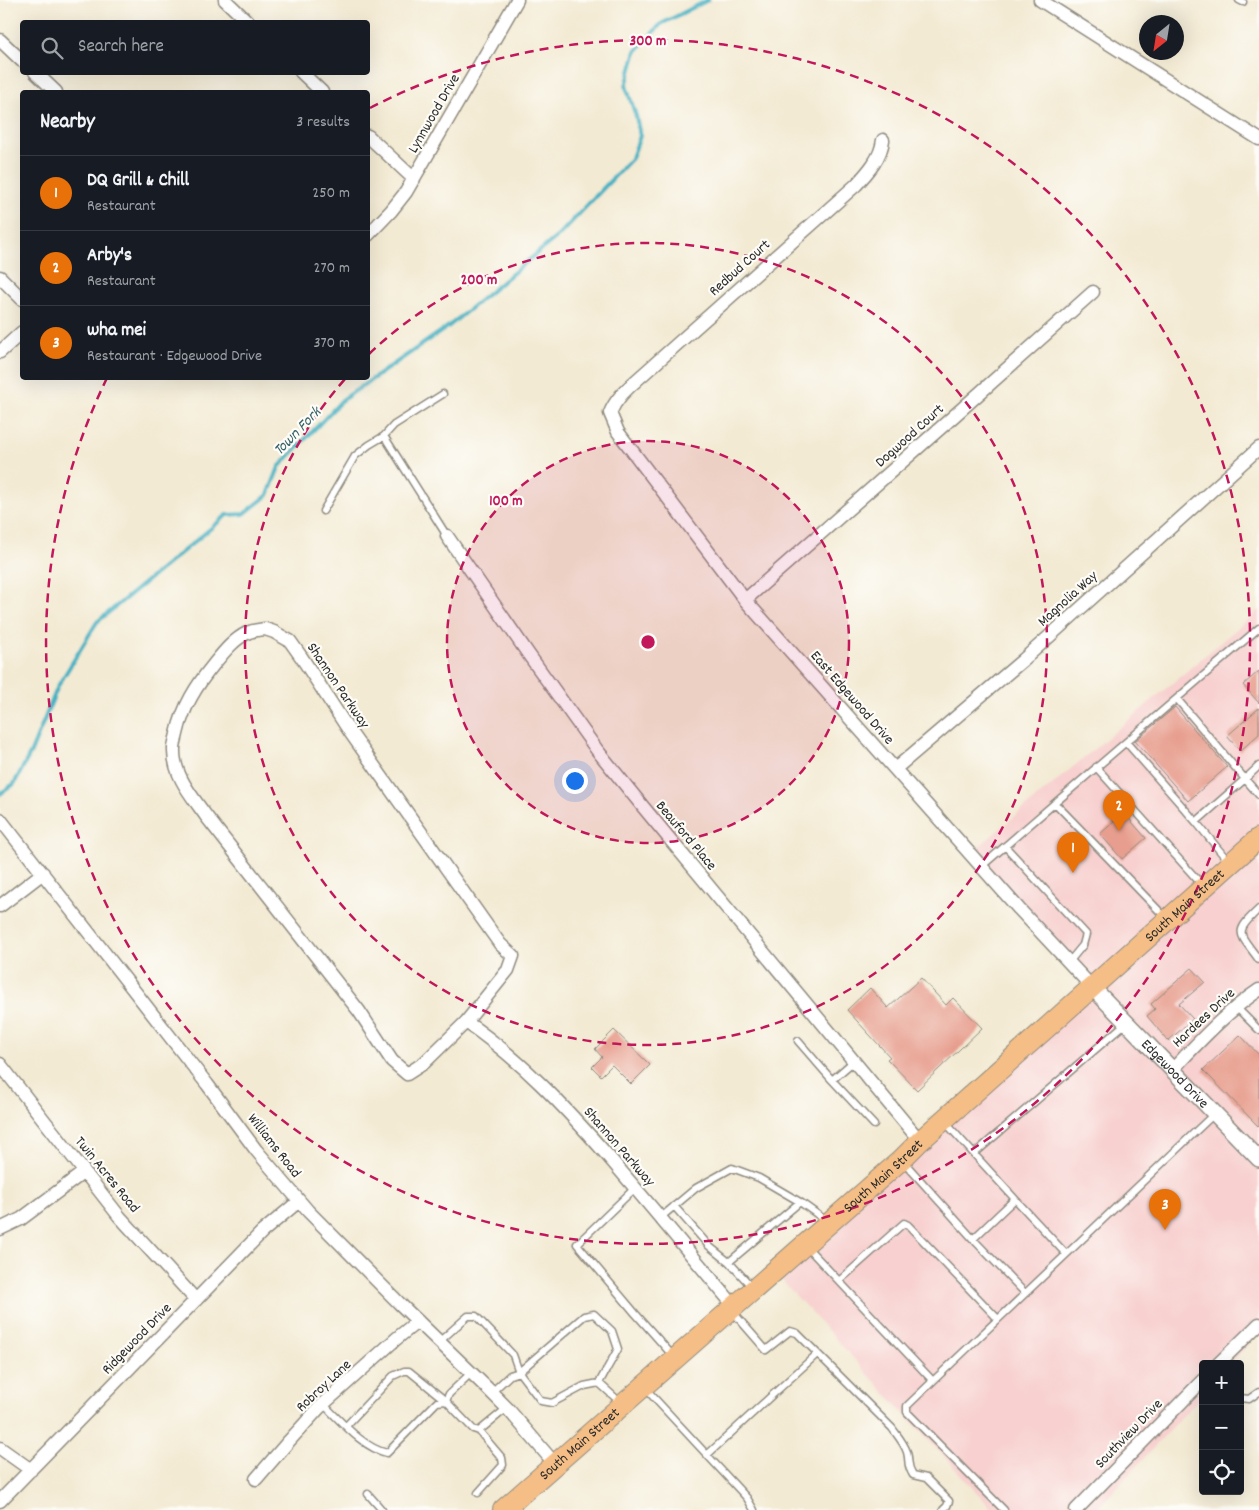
<!DOCTYPE html>
<meta charset="utf-8">
<style>
body{margin:0;font-family:Dekko,sans-serif;background:#20242c;color:#f1f3f6}
.controls{position:absolute;right:15px;bottom:15px;display:grid;overflow:hidden;border-radius:5px;box-shadow:0 5px 20px #0002}
.controls button{width:45px;height:45px;display:grid;place-items:center;padding:0;border:0;border-bottom:1px solid #363941;background:#171b24;color:#f1f3f6;font:25px sans-serif}
.compass{position:absolute;left:1139px;top:15px;width:45px;height:45px;border-radius:50%;background:#171b24;box-shadow:0 5px 20px #0002;rotate:210deg}
.you{position:absolute;left:574px;top:780px;width:18px;height:18px;margin:-12px;border:4px solid #fff;border-radius:50%;background:#1a73e8;box-shadow:0 0 0 8px #1a73e833}
.badge{display:grid;place-items:center;width:32px;height:32px;border-radius:50%;background:#8c9099;color:#fff;font-size:16px;font-weight:700}
.pin{position:absolute;translate:-50% -41px;filter:drop-shadow(0 1px 2px #0008)}
.pin::after{content:'';position:absolute;top:26px;width:18px;height:15px;background:inherit;clip-path:polygon(0 0,100% 0,50% 100%)}
.list{margin:0;padding:0;list-style:none}
h2{display:flex;justify-content:space-between;align-items:center;height:65px;margin:0;padding:0 20px;font-size:21px}
h2 small{font-size:16px;font-weight:400;color:#9ea1a6}
.list li{display:grid;grid-template-columns:32px 1fr auto;gap:15px;align-items:center;box-sizing:border-box;height:75px;padding:0 20px;border-top:1px solid #363941}
.list b{display:block;font-size:19px;white-space:nowrap}
.list p{margin:0;font-size:16px;white-space:nowrap;color:#9ea1a6}
.list em{font-size:16px;font-style:normal;color:#9ea1a6}
.icon{flex:none;width:28px;height:28px;fill:none;stroke:currentColor;stroke-width:2;stroke-linecap:round;stroke-linejoin:round}
.map{position:relative;flex:none;width:1259px;height:1510px;overflow:hidden}
.search{position:absolute;background:#171b24;box-shadow:0 5px 20px #0002;left:20px;top:20px;width:350px;height:55px;display:flex;align-items:center;gap:12px;box-sizing:border-box;padding:0 18px;border-radius:5px;color:#9ea1a6;font-size:19px}
.panel{position:absolute;background:#171b24;box-shadow:0 5px 20px #0002;left:20px;top:90px;width:350px;height:290px;border-radius:5px}
.map>svg:first-child{display:block}
</style>
<div class="map">
<svg width="1259" height="1510" viewBox="0 0 1259 1510">
<rect width="100%" height="100%" fill="#fdfcf7"/>
<filter id="ink" filterUnits="userSpaceOnUse"><feTurbulence type="fractalNoise" baseFrequency=".02" numOctaves="2"/><feDisplacementMap in="SourceGraphic" scale="10" xChannelSelector="R" yChannelSelector="G"/><feConvolveMatrix kernelMatrix="1 2 1 2 8 2 1 2 1" color-interpolation-filters="sRGB"/></filter>
<filter id="wash" filterUnits="userSpaceOnUse"><feTurbulence type="fractalNoise" baseFrequency=".0096" numOctaves="4" result="noise"/><feDisplacementMap in="SourceGraphic" scale="20" xChannelSelector="R" yChannelSelector="G"/><feGaussianBlur stdDeviation="1.12" result="paint"/><feColorMatrix in="noise" values="0 0 0 0 0 0 0 0 0 0 0 0 0 0 0 0 0 1.4 0 .05"/><feComposite in="paint" operator="in"/></filter>
<g filter="url(#wash)">
<rect width="100%" height="100%" fill="#f3ead3"/>
<!-- built -->
<path fill="#f7d0cf" d="M 1259,610 L 1259,1332 L 1230,1364 L 1203,1364 L 1203,1394 L 1096,1510 L 993,1510 L 774,1272 L 1092,987 L 970,854 Z"/>
<g fill="none" stroke-linecap="round" stroke-linejoin="round">
<!-- stream -->
<path stroke="#45b1c3" stroke-width="4" d="M 0,794 L 14,784 L 31,752 L 58,686 L 97,622 L 227,515 L 244,514 L 268,495 L 279,467 L 342,400 L 449,326 L 559,235 L 632,158 L 640,136 L 636,116 L 626,86 L 636,51 L 661,24 L 708,0"/>
</g>
<g id="blocks">
<!-- building -->
<path fill="#e79e8e" d="M 1259,671 L 1259,703 L 1243,685 Z
M 1175,707 L 1227,767 L 1188,801 L 1135,741 Z
M 1259,708 L 1259,734 L 1240,751 L 1227,736 Z
M 1124,813 L 1146,838 L 1122,859 L 1100,834 Z
M 1192,968 L 1205,982 L 1179,1004 L 1193,1019 L 1168,1041 L 1147,1016 L 1155,1009 L 1151,1004 Z
M 921,978 L 946,1005 L 953,998 L 982,1028 L 917,1090 L 887,1059 L 890,1057 L 847,1010 L 870,988 L 888,1008 Z
M 614,1030 L 650,1065 L 631,1084 L 612,1065 L 601,1076 L 592,1067 L 602,1057 L 595,1049 Z
M 1240,1035 L 1259,1055 L 1259,1127 L 1203,1070 Z"/>
</g>
</g>
<g filter="url(#ink)">
<use href="#blocks" fill-opacity="0" stroke="#8f8a7f" stroke-width="1"/>
<g fill="none" stroke-linecap="round" stroke-linejoin="round">
<defs>
<path id="service" d="M 1239,0 L 1243,2
M 443,394 L 394,425 L 384,436 L 447,536
M 323,511 L 355,456 L 369,445 L 384,436
M 1177,699 L 1245,779 L 1259,766
M 1126,742 L 1196,822
M 1096,767 L 1203,886
M 1055,803 L 1259,628
M 1005,846 L 1086,934 L 1083,945 L 1069,962
M 1229,862 L 1196,822 L 1245,779 L 1259,795
M 982,866 L 1055,803 L 1166,918
M 1259,909 C 1232,934 1240,933 1259,960
M 1236,1007 L 1259,1030
M 798,1041 L 832,1080
M 854,1061 L 832,1080 L 874,1125
M 945,1122 L 974,1154 L 1126,1023
M 903,1161 L 973,1239 L 1015,1199 L 974,1154
M 635,1188 L 577,1244 L 635,1313 L 673,1356
M 1015,1199 L 1066,1254
M 674,1206 L 709,1246 L 729,1262 L 752,1287
M 660,1218 L 696,1188 L 732,1168 L 759,1178 L 800,1202 L 828,1222
M 973,1239 L 1025,1293
M 807,1247 L 933,1381 L 907,1406 L 907,1412 L 1004,1510
M 729,1262 L 800,1202
M 839,1281 L 904,1223 L 908,1225 L 998,1319
M 732,1311 L 766,1350 L 790,1331 L 797,1333 L 892,1428 C 897,1435 904,1443 907,1452 C 910,1463 906,1464 913,1475 L 926,1478 L 949,1501 L 947,1506 L 943,1510
M 440,1341 L 468,1316 L 476,1316 L 513,1355 L 519,1372 L 584,1316 L 594,1314 L 612,1331 L 618,1349 L 599,1383
M 472,1372 L 449,1394 L 446,1401 L 473,1429 L 479,1431 L 507,1408
M 933,1381 L 1214,1114
M 645,1388 L 747,1498 L 754,1510
M 492,1392 L 510,1375 L 519,1372 L 541,1401 L 552,1403 L 584,1386 L 599,1383 L 620,1402
M 1240,1398 L 1249,1399 L 1259,1392
M 323,1404 C 341,1421 363,1448 387,1453 L 437,1402 L 446,1401
M 346,1426 L 393,1376 L 404,1371 L 409,1371 L 446,1401
M 707,1455 L 817,1354
M 478,1493 L 503,1465 L 502,1458 L 479,1431
M 368,1494 L 382,1510"/>
<path id="minor" d="M 225,0 L 248,22
M 1040,0 L 1259,139
M 0,40 L 22,61
M 35,72 L 56,92
M 301,72 L 322,92
M 368,136 L 414,179
M 883,140 C 881,158 868,172 856,185 L 639,378 C 627,389 616,398 610,413 L 618,432 L 745,600 L 1019,909 L 1092,987
M 368,235 L 391,211 L 406,192 L 517,0
M 0,277 L 22,299
M 0,352 L 22,332
M 447,536 L 529,655 L 597,750 L 644,808 L 920,1141
M 745,600 L 945,424 L 1093,292
M 265,629 L 274,632 L 290,641 L 302,658 L 350,732 L 500,944 L 513,956 L 508,970 L 466,1022 L 424,1063 L 407,1074 L 392,1061 L 359,1011 L 206,816 C 192,796 173,775 174,749 C 174,744 176,739 177,734 C 183,707 196,686 214,664 C 223,653 233,640 247,633 C 253,630 259,630 265,629 Z
M 895,769 L 1023,660 L 1259,448
M 0,819 L 207,1084 L 256,1150 L 308,1211 L 399,1303 L 486,1387 L 508,1409 L 555,1464
M 0,906 L 43,873
M 466,1022 C 520,1059 564,1106 607,1155 C 650,1205 692,1256 735,1307
M 0,1064 L 119,1216 L 196,1300
M 1172,1070 C 1199,1042 1226,1012 1259,990
M 0,1229 L 21,1219 L 84,1172
M 1218,1364 L 1259,1324
M 0,1448 L 31,1470
M 256,1479 L 289,1441 L 319,1408 L 396,1339 L 418,1321
M 0,1501 L 262,1232 L 299,1201
M 1076,1510 L 1203,1380"/>
<g id="tertiary">
<path id="s1" d="M 1092,987 L 1259,1159"/>
</g>
<g id="primary">
<path id="s2" d="M 503,1510 L 901,1160 L 920,1141 L 1259,838"/>
</g>
</defs>
<!-- service casing -->
<use href="#service" stroke="#8f8a7f" stroke-width="9"/>
<!-- minor casing -->
<use href="#minor" stroke="#8f8a7f" stroke-width="15"/>
<!-- tertiary casing -->
<use href="#tertiary" stroke="#8f8a7f" stroke-width="18"/>
<!-- primary casing -->
<use href="#primary" stroke="#8f8a7f" stroke-width="22"/>
<!-- service -->
<use href="#service" stroke="#fff" stroke-width="6"/>
<!-- minor -->
<use href="#minor" stroke="#fff" stroke-width="12"/>
<!-- tertiary -->
<use href="#tertiary" stroke="#fff" stroke-width="15"/>
<!-- primary -->
<use href="#primary" stroke="#f5be86" stroke-width="20"/>
</g>
</g>
<!-- distance rings -->
<circle cx="648" cy="642" r="201" fill="#c2185b" fill-opacity=".12"/>
<g fill="none" stroke="#c2185b" stroke-width="2.5" stroke-dasharray="9 6">
<circle cx="648" cy="642" r="201"/>
<path d="M369 354A401 401 0 1 1 345 379"/>
<path d="M370 108A602 602 0 1 1 107 378"/>
</g>
<g text-anchor="middle" stroke-width="4.5" stroke-linejoin="round" paint-order="stroke">
<!-- street labels -->
<g font-size="15" fill="#2b2b2b" stroke="#fdfcf7">
<text transform="translate(433 113) rotate(-60)" y="5">Lynnwood Drive</text>
<text transform="translate(739 267) rotate(-42)" y="5">Redbud Court</text>
<text transform="translate(909 435) rotate(-42)" y="5">Dogwood Court</text>
<text transform="translate(1067 598) rotate(-42)" y="5">Magnolia Way</text>
<text transform="translate(339 685) rotate(56)" y="5">Shannon Parkway</text>
<text transform="translate(853 697) rotate(49)" y="5">East Edgewood Drive</text>
<text transform="translate(687 835) rotate(50)" y="5">Beauford Place</text>
<text dy="5" stroke="none"><textPath href="#s2" startOffset="911">South Main Street</textPath></text>
<text transform="translate(1203 1017) rotate(-43)" y="5">Hardees Drive</text>
<text dy="5" stroke="none"><textPath href="#s1" startOffset="120">Edgewood Drive</textPath></text>
<text transform="translate(275 1145) rotate(52)" y="5">Williams Road</text>
<text transform="translate(620 1146) rotate(49)" y="5">Shannon Parkway</text>
<text transform="translate(108 1174) rotate(51)" y="5">Twin Acres Road</text>
<text dy="5" stroke="none"><textPath href="#s2" startOffset="506">South Main Street</textPath></text>
<text transform="translate(136 1338) rotate(-46)" y="5">Ridgewood Drive</text>
<text transform="translate(323 1385) rotate(-43)" y="5">Robroy Lane</text>
<text transform="translate(1128 1433) rotate(-46)" y="5">Southview Drive</text>
<text dy="5" stroke="none"><textPath href="#s2" startOffset="101">South Main Street</textPath></text>
</g>
<!-- water labels -->
<g font-size="16" font-style="italic" fill="#356168" stroke="#fdfcf7">
<text transform="translate(296 430) rotate(-46)" y="6">Town Fork</text>
</g>
</g>
<circle cx="648" cy="642" r="8" fill="#c2185b" stroke="#fdfcf7" stroke-width="2.5"/>
<g font-size="15" text-anchor="middle" font-weight="bold" fill="#c2185b" stroke="#fdfcf7" stroke-width="4.5" stroke-linejoin="round" paint-order="stroke">
<text x="648" y="45">300 m</text>
<text x="479" y="284">200 m</text>
<text x="506" y="505">100 m</text>
</g>
</svg>
<div class="controls">
<button>+</button>
<button>−</button>
<button><svg class="icon" aria-label="locate" viewBox="0 0 24 24"><circle cx="12" cy="12" r="6"/><path d="M12 2v4M12 18v4M2 12h4M18 12h4"/></svg></button>
</div>
<svg class="compass" viewBox="-18 -18 36 36"><path d="M0-13l5 13h-10z" fill="#e53935"/><path d="M0 13l5-13h-10z" fill="#9ea1a6"/></svg>
<div class="you"></div>
<div class="pin badge" style="left:1073px;top:873px;background:#e8710a">1</div>
<div class="pin badge" style="left:1119px;top:831px;background:#e8710a">2</div>
<div class="pin badge" style="left:1165px;top:1230px;background:#e8710a">3</div>
<div class="search"><svg class="icon" aria-label="search" viewBox="0 0 24 24"><circle cx="10" cy="10" r="6"/><path d="M15 15l6 6"/></svg>Search here</div>
<section class="panel">
<h2>Nearby<small>3 results</small></h2>
<ul class="list">
<li><span class="badge" style="background:#e8710a">1</span><div><b>DQ Grill &amp; Chill</b><p>Restaurant</p></div><em>250 m</em></li>
<li><span class="badge" style="background:#e8710a">2</span><div><b>Arby's</b><p>Restaurant</p></div><em>270 m</em></li>
<li><span class="badge" style="background:#e8710a">3</span><div><b>wha mei</b><p>Restaurant · Edgewood Drive</p></div><em>370 m</em></li>
</ul>
</section>
</div>
